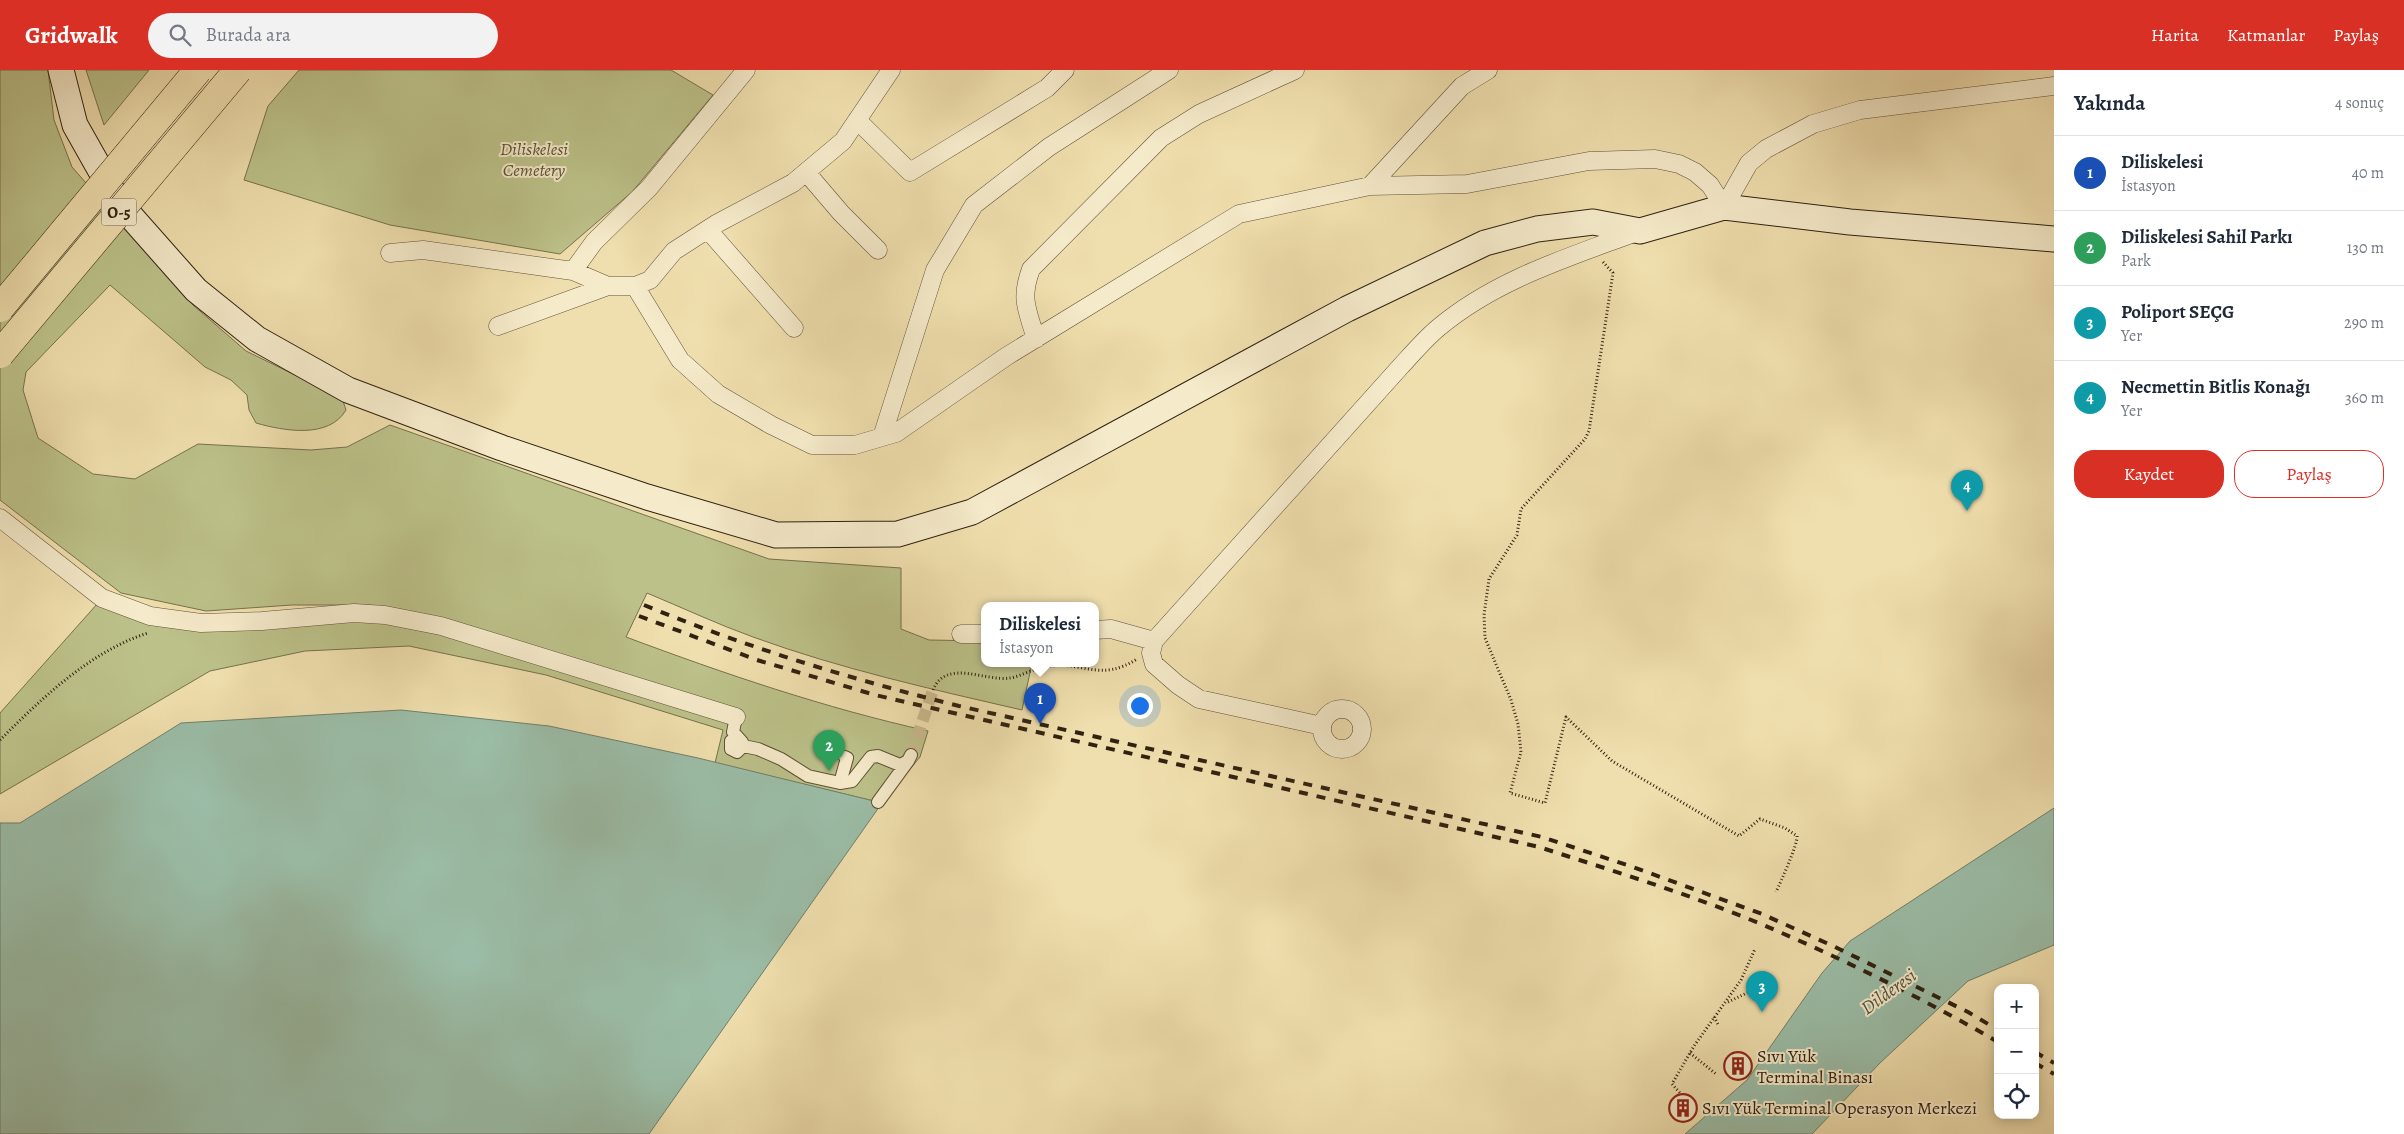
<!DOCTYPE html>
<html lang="tr">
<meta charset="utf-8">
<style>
body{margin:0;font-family:Alegreya,serif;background:#f2f2f3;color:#1f2937}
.controls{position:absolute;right:15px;bottom:15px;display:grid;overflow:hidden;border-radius:10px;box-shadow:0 2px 12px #0003}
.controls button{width:45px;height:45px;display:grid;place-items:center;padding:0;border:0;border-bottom:1px solid #e0e1e3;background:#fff;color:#1f2937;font:25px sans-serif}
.you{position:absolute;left:1139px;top:635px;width:18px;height:18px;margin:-12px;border:4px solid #fff;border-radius:50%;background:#1a73e8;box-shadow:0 0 0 8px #1a73e833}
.badge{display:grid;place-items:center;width:32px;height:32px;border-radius:50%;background:#d93025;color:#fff;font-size:16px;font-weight:700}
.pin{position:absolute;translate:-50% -41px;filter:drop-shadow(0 1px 2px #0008)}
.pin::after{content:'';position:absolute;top:26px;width:18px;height:15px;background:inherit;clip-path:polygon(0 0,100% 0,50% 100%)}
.popup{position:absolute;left:981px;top:532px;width:118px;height:65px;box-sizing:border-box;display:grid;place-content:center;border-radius:10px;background:#fff;filter:drop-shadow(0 1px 4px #0005);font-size:16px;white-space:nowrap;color:#747a83}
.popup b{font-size:19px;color:#1f2937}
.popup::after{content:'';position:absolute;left:50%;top:100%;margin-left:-10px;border:10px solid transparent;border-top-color:#fff}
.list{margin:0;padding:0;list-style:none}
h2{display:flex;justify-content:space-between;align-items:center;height:65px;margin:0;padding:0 20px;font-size:21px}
h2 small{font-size:16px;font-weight:400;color:#747a83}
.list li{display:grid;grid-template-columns:32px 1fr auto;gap:15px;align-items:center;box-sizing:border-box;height:75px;padding:0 20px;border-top:1px solid #e0e1e3}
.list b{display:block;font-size:19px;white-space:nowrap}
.list p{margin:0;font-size:16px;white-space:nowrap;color:#747a83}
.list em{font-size:16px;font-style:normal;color:#747a83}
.actions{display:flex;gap:10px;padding:15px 20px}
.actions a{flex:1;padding:11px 0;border:1px solid #d93025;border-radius:20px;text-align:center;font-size:18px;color:#d93025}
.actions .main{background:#d93025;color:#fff}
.icon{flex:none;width:28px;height:28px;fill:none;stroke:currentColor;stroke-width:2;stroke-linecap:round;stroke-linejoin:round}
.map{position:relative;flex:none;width:2054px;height:1064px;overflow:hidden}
header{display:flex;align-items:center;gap:30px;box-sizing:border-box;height:70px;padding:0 25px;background:#d93025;color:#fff}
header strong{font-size:24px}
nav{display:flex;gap:28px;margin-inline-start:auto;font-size:18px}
.search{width:350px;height:45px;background:#f2f2f3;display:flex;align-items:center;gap:12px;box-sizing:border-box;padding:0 18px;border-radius:28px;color:#747a83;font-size:19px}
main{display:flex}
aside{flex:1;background:#fff}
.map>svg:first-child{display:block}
</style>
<header>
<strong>Gridwalk</strong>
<div class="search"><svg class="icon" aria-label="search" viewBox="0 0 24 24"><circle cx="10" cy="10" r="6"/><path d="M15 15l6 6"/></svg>Burada ara</div>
<nav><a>Harita</a><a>Katmanlar</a><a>Paylaş</a></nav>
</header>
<main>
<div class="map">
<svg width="2054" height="1064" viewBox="0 0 2054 1064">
<rect width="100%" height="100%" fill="#f0dfae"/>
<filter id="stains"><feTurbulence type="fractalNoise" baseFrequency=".004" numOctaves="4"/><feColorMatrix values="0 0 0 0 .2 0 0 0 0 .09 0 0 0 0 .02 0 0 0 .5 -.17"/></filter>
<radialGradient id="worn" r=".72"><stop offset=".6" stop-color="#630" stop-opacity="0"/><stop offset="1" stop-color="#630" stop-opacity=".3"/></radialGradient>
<!-- green -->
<path fill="#bcc189" stroke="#76714c" d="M 0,0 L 48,0 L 54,50 L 72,97 L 193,235 L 246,281 L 342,328 L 346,340 C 329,369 284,361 256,353 L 249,340 L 247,325 L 231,310 L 205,297 L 110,215 L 26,302 L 23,320 L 38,368 L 93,404 L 135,409 L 198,374 L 311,380 L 347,377 L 390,355 L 769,489 L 901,498 L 901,559 L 929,570 L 985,571 L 985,593 L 1032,593 L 1022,640 C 931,619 841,599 753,567 C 717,554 683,538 647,523 L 626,567 C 725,604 825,638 928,661 L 920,687 L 882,733 L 715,693 L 723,660 L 546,605 L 409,576 L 305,581 L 210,601 L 0,724 L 0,643 L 98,533 L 149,552 L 387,549 L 740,645 L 433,548 L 368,535 L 292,535 L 206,541 L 121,523 L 0,430 Z
M 86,0 L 149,0 L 104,55 Z
M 299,0 L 671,0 L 713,25 L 632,122 L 560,184 L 390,155 L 244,110 L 268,36 Z"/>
<!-- water -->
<path fill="#9bbda7" stroke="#707f6b" d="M 401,640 L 549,656 L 698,688 L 882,733 L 649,1064 L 0,1064 L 0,753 L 20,753 L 181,653 Z
M 2054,738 L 2054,875 L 1968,911 L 1880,993 L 1812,1064 L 1685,1064 L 1747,1010 L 1822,903 L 1850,871 Z"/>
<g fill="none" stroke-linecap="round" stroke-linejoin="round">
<!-- pedestrian-tunnel -->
<path stroke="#cab98e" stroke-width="12" stroke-dasharray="12 6" stroke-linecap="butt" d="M 911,685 L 933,620"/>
<defs>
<path id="pedestrian" d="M 736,647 L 733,662 L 742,672 L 743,676
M 737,668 L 731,671 L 731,679 L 737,682 L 743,676
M 743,676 L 758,679 L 781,689 L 808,706 L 840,713 L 852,711 L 871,687 L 878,686 L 900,695 L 908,691 L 911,685
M 840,713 L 847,688 L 845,687
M 878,732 L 908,691"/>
<path id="minor" d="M 857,50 L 910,102 L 1047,18 L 1065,0
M 806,102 L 841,143 L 878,180
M 1370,116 L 1462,16 L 1488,0
M 1724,137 L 1749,93 L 1766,79 L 1813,54 L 1860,40 L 2054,16
M 708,160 L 794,258
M 390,183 L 423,180 L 573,201 L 608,216 L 635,216 L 680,290 L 718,324 L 771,355 L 812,375 L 855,375 L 896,363 L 1007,286 L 1239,144 L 1370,116 L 1467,114 L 1589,91 L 1655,89 L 1679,94 L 1695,102 L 1710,115 L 1724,137
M 573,201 L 594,172 L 649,118 L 746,0
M 635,216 L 650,210 L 674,181 L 716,154 L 793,113 L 843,71 L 891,0
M 498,256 L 608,216
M 1036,269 C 1027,239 1020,229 1031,199 L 1161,68 L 1199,44 L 1295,0
M 882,367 L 935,200 L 974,135 L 1049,77 L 1169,0
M 0,448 L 102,528 L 150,546 L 201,553 L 262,551 L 354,543 L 385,545 L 441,556 L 736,647
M 1095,560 L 1111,559 L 1154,571
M 961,564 L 985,564
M1322 659a20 20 0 1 1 40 0a20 20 0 1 1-40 0Z
M 1322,656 L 1199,629 L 1178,615 L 1154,594 L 1151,583 L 1154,571 L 1401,296 C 1413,283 1425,269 1438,258 C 1496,209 1570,187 1639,161"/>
<path id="secondary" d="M 61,0 L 75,55 L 119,133 L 196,220 L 257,269 L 348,320 L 502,378 L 647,427 L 776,465 L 898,464 L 972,442 L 1347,239 L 1485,173 L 1537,159 L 1593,152 L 1640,161 L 1724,137 L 1850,152 L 2054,169"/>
</defs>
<!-- pedestrian casing -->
<use href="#pedestrian" stroke="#605038" stroke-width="14"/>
<!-- minor casing -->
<use href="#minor" stroke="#605038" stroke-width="19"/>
<!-- secondary casing -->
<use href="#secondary" stroke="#302110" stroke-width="27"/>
<!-- path -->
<path stroke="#302110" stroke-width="3" stroke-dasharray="1 2.5" stroke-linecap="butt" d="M 1603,192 L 1613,203 L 1589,361 L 1585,369 L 1521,439 L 1517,465 L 1489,509 L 1484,545 L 1485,568 L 1511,630 L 1518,654 L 1521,682 L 1510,723 L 1545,733 L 1566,647 L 1612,691 L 1739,766 L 1760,749 L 1785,758 L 1797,766 C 1798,774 1781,811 1776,822
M 933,620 C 946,588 986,612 1010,608 C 1023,606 1034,597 1051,596 C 1084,592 1101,612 1137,589
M 0,670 C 42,628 91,581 148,563
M 1751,921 L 1760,920 L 1761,922 L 1753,924
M 1728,932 L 1751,921 L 1752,924
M 1714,947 L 1719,956
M 1690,983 L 1716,1004
M 1696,1041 L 1672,1014 L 1694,976 L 1741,910 L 1755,879"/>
<!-- pedestrian -->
<use href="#pedestrian" stroke="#f5eaca" stroke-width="12"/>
<!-- minor -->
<use href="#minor" stroke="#f5eaca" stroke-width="18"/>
<!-- secondary -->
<use href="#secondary" stroke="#f5eaca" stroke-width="25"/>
<!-- rail -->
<path stroke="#302110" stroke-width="4" stroke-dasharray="9 9" stroke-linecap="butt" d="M 644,535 C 748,578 851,609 959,636 L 1542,767 L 1633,797 L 1762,844 L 1833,876 L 1968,942 L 1998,960
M 639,546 L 757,590 L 875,625 L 1539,777 C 1613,801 1689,824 1761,854 C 1841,888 1922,928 1998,972
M 2035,982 L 2054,993
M 2035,993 L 2054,1004"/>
<defs>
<path id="motorway-bridge" d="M 0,238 L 198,0
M 0,284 L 238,0"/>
</defs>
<!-- motorway-bridge casing -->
<use href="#motorway-bridge" stroke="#302110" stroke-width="29" stroke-linecap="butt"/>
<!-- motorway-bridge -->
<use href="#motorway-bridge" stroke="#f0dfae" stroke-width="28"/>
</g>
<!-- icons -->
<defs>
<symbol id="building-ring" viewBox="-11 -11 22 22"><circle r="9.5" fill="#f5eaca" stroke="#8f2418" stroke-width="1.5"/><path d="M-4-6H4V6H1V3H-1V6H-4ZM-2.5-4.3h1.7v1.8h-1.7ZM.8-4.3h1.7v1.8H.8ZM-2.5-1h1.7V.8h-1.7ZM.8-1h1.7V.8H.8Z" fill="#8f2418"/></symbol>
</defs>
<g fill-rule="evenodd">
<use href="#building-ring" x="1722" y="980" width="32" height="32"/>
<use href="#building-ring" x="1667" y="1022" width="32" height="32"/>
</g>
<g text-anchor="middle" stroke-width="4" stroke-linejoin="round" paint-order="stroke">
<!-- shield labels -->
<rect fill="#f5eaca" stroke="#6b5d48" stroke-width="1" x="101.5" y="128.5" width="35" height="27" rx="4"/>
<g font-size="16" font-weight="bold" fill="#302110">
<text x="119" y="148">O-5</text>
</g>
<!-- park labels -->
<g font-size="18" font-style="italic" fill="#5a5134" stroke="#f5eaca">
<text x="534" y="85">Diliskelesi<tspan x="534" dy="21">Cemetery</tspan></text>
</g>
<!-- poi labels -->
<g font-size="18" fill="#302110" stroke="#f5eaca" text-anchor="start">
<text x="1757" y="992">Sıvı Yük<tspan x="1757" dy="21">Terminal Binası</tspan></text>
<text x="1702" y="1044">Sıvı Yük Terminal Operasyon Merkezi</text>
</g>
<!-- water labels -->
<g font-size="19" font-style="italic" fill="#50503d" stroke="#f5eaca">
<text transform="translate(1888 921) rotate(-36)" y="7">Dilderesi</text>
</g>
</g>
<rect width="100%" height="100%" filter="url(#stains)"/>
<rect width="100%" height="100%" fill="url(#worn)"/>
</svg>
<div class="controls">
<button>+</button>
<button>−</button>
<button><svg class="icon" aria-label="locate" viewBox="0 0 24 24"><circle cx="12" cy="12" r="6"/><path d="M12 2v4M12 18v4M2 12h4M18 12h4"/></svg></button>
</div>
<div class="you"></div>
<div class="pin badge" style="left:1040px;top:654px;background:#1a4fb4">1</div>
<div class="popup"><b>Diliskelesi</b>İstasyon</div>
<div class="pin badge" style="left:829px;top:701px;background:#2e9e5b">2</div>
<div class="pin badge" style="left:1762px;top:942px;background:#0f9aa8">3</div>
<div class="pin badge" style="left:1967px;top:441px;background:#0f9aa8">4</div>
</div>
<aside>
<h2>Yakında<small>4 sonuç</small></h2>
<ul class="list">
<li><span class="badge" style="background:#1a4fb4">1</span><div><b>Diliskelesi</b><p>İstasyon</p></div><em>40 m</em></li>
<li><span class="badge" style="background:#2e9e5b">2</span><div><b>Diliskelesi Sahil Parkı</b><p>Park</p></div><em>130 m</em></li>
<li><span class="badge" style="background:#0f9aa8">3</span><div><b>Poliport SEÇG</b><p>Yer</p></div><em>290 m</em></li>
<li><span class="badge" style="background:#0f9aa8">4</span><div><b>Necmettin Bitlis Konağı</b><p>Yer</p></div><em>360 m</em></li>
</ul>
<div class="actions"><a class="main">Kaydet</a><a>Paylaş</a></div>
</aside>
</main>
